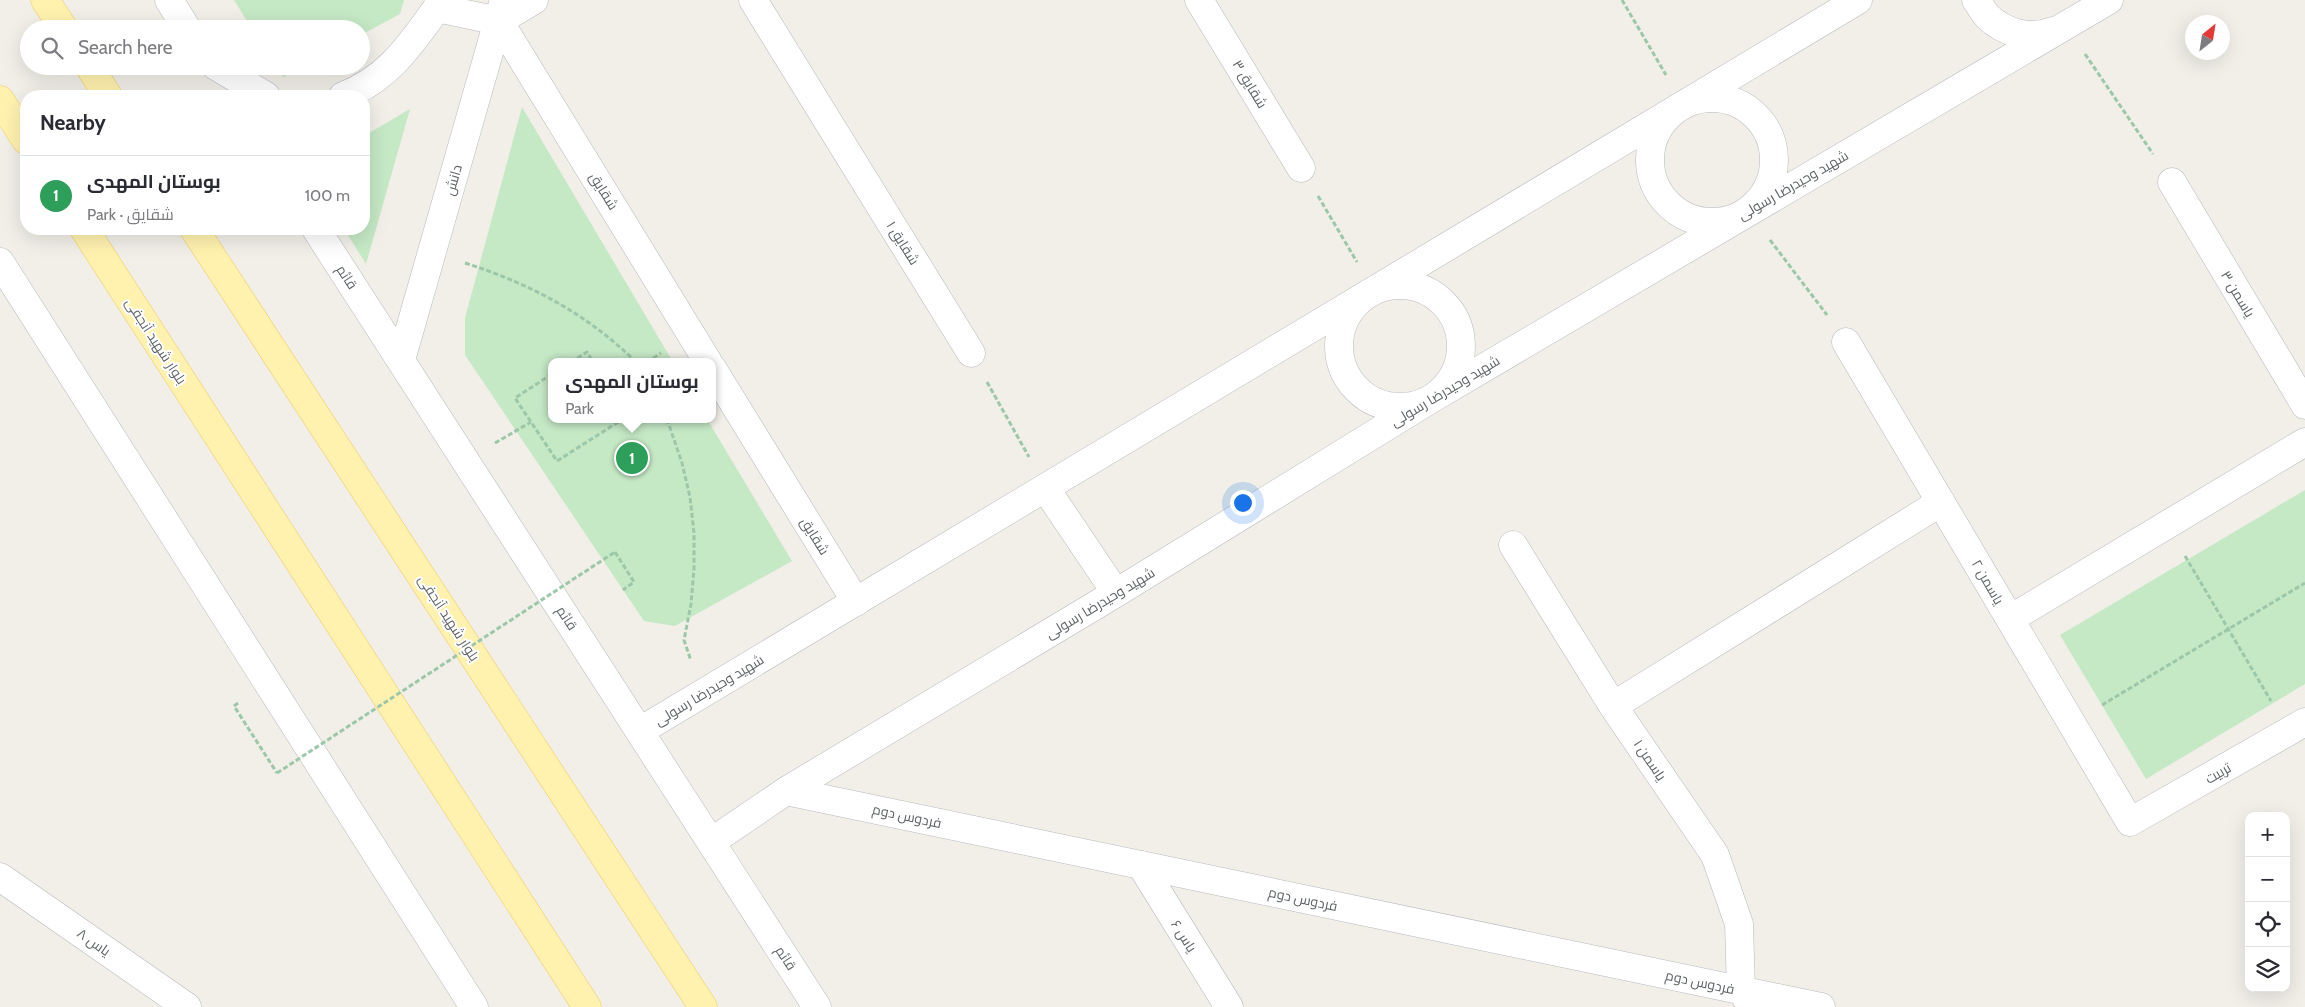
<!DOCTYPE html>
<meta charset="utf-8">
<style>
body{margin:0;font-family:Cabin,Cairo,sans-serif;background:#f7f7f7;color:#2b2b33}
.controls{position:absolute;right:15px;bottom:15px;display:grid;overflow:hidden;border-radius:10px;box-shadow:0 5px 20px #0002}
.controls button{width:45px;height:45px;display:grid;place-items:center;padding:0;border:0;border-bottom:1px solid #e1e1e2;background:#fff;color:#2b2b33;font:25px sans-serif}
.compass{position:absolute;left:2185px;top:15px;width:45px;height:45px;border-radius:50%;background:#fff;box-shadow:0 5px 20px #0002;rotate:30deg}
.you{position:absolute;left:1242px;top:502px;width:18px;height:18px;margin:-12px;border:4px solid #fff;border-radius:50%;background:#1a73e8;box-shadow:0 0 0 8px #1a73e833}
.badge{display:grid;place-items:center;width:32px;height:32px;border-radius:50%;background:#ea580c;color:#fff;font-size:16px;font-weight:700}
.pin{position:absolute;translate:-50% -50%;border:2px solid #fff;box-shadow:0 1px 5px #0006}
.popup{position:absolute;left:548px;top:358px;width:168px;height:65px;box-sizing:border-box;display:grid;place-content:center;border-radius:10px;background:#fff;filter:drop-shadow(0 1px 4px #0005);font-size:16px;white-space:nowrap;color:#7c7c81}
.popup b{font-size:19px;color:#2b2b33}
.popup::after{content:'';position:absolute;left:50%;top:100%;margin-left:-10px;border:10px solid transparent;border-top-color:#fff}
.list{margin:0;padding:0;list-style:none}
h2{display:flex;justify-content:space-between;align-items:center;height:65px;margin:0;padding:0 20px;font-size:21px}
h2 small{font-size:16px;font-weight:400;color:#7c7c81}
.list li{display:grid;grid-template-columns:32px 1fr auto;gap:15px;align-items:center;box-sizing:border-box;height:80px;padding:0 20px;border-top:1px solid #e1e1e2}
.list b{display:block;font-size:19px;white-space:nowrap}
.list p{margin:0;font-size:16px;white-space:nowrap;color:#7c7c81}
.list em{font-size:16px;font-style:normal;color:#7c7c81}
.icon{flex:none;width:28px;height:28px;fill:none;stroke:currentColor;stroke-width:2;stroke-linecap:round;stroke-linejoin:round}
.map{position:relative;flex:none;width:2305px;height:1007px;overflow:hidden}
.search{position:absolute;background:#fff;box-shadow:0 5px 20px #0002;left:20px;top:20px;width:350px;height:55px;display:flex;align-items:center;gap:12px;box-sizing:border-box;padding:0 18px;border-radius:28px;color:#7c7c81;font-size:19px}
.panel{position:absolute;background:#fff;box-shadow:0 5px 20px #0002;left:20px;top:90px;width:350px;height:145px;border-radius:20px}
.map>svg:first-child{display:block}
</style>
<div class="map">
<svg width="2305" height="1007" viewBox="0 0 2305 1007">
<rect width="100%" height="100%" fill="#f1efe8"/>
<!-- green -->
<path fill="#c5e8c5" d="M 234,0 L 404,0 L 400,14 L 361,35 L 361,29 L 252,29 Z
M 277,66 L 303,66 L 283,77 Z
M 522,107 L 673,362 L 552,362 L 552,419 L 707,419 L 792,561 L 675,626 L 644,621 L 465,355 L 465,318 Z
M 410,109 L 366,264 L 344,229 L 364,229 L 364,136 Z
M 2305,490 L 2305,684 L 2146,779 L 2060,635 Z"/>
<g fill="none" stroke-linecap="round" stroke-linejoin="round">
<defs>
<path id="street" d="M 534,0 L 499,21 L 708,362
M 753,0 L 971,353
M 1199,0 L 1301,168
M 2172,182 L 2305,405
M 1846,342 L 2130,822 L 2305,722
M 712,368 L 856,602
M 1513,545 L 1613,706 L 1715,855 L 1739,924 L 1741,990 L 1752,1007
M 2010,619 L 2305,442
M 1613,706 L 1941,502
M 1141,865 L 1229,1007
M 0,877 L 187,1007"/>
<path id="secondary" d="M 169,0 L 187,29
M 1976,0 C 1980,5 1983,12 1987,16 C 2004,33 2031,40 2053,31
M 437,8 L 499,21
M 216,66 L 266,96
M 343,96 C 388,79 410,45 437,8 L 439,0
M1650 160a62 62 0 1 1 124 0a62 62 0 1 1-124 0Z
M 316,229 L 817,1007
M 0,262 L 474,1007
M1339 346a61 61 0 1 1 122 0a61 61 0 1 1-122 0Z
M 401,360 L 504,0
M 1046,489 L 1116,593
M 640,731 L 1858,0
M 786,791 L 1821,1007
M 711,842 L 786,791 L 1116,593 L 1431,399 L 2109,0"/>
<path id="primary" d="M 45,0 L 64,29
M 89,66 L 108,96
M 0,100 L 26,140
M 84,229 L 587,1007
M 194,229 L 703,1007"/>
</defs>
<!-- street casing -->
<use href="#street" stroke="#b5b8bc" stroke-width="29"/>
<!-- secondary casing -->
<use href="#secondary" stroke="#b6babf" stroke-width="29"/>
<!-- primary casing -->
<use href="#primary" stroke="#f2c960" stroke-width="29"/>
<!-- path -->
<path stroke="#9cc7a9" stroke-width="3" stroke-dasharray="5 2.5" stroke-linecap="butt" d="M 1622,0 L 1666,75
M 2085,54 L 2153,154
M 1318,196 L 1357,262
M 1770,240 L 1827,315
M 465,263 C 531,284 587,314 636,362
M 571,362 L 587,352 L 593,362
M 647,362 L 661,353
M 552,374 L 515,398 L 557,461 L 623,419
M 987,382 L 1029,457
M 667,419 L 682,463 L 690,497 L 694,533 L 694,569 L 691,604 L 684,640 L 691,661
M 495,443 L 531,422
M 615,552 L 634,582 L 623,590
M 2185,556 L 2271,701
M 238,703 L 234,706 L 277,773
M 2102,705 L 2305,583"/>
<!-- street -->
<use href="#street" stroke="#fff" stroke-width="28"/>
<!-- secondary -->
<use href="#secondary" stroke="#fff" stroke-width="28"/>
<!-- primary -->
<use href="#primary" stroke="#fff2af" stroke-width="28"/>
<!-- path-bridge -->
<path stroke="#9cc7a9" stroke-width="3" stroke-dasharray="5 2.5" stroke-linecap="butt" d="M 277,773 L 615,552"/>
</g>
<g text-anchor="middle" stroke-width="4" stroke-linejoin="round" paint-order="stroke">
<!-- street labels -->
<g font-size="14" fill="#5f6368" stroke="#fff">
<text transform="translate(1250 84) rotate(59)" y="5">شقایق ۳</text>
<text transform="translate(453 180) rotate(-74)" y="5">دانش</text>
<text transform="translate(1793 185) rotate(-30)" y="5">شهید وحیدرضا رسولی</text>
<text transform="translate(604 191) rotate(58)" y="5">شقایق</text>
<text transform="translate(903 243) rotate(58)" y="5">شقایق ۱</text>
<text transform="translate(347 277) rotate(57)" y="5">قائم</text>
<text transform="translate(2238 294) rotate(59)" y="5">یاسمن ۳</text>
<text transform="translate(156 341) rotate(57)" y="5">بلوار شهید آنجفی</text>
<text transform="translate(1445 391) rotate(-31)" y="5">شهید وحیدرضا رسولی</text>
<text transform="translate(815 536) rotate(58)" y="5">شقایق</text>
<text transform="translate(1988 582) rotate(60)" y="5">یاسمن ۲</text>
<text transform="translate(1100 603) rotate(-31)" y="5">شهید وحیدرضا رسولی</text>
<text transform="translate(449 618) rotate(57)" y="5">بلوار شهید آنجفی</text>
<text transform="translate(567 618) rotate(57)" y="5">قائم</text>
<text transform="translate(709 690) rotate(-31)" y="5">شهید وحیدرضا رسولی</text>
<text transform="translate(1650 760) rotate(56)" y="5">یاسمن ۱</text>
<text transform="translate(2218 773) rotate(-30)" y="5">تربیت</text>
<text transform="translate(907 816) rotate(12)" y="5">فردوس دوم</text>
<text transform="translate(1303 899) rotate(12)" y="5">فردوس دوم</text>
<text transform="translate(1184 936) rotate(58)" y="5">یاس ۶</text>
<text transform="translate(94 942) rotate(35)" y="5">یاس ۸</text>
<text transform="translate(786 958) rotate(57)" y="5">قائم</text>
<text transform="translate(1700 982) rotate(12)" y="5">فردوس دوم</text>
</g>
</g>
</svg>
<div class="controls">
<button>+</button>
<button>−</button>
<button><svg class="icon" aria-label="locate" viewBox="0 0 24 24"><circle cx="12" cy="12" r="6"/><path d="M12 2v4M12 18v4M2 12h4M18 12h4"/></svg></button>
<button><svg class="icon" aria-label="layers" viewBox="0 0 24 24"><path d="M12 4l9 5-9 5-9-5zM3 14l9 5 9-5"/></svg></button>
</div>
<svg class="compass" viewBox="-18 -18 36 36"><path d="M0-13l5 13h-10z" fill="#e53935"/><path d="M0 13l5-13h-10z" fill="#7c7c81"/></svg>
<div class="you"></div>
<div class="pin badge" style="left:632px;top:458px;background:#2e9e5b">1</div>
<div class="popup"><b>بوستان المهدی</b>Park</div>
<div class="search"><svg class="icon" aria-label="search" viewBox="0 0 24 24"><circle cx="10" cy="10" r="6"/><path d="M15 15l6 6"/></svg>Search here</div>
<section class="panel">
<h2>Nearby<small></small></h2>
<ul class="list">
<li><span class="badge" style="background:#2e9e5b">1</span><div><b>بوستان المهدی</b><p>Park · شقایق</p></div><em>100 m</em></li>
</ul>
</section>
</div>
